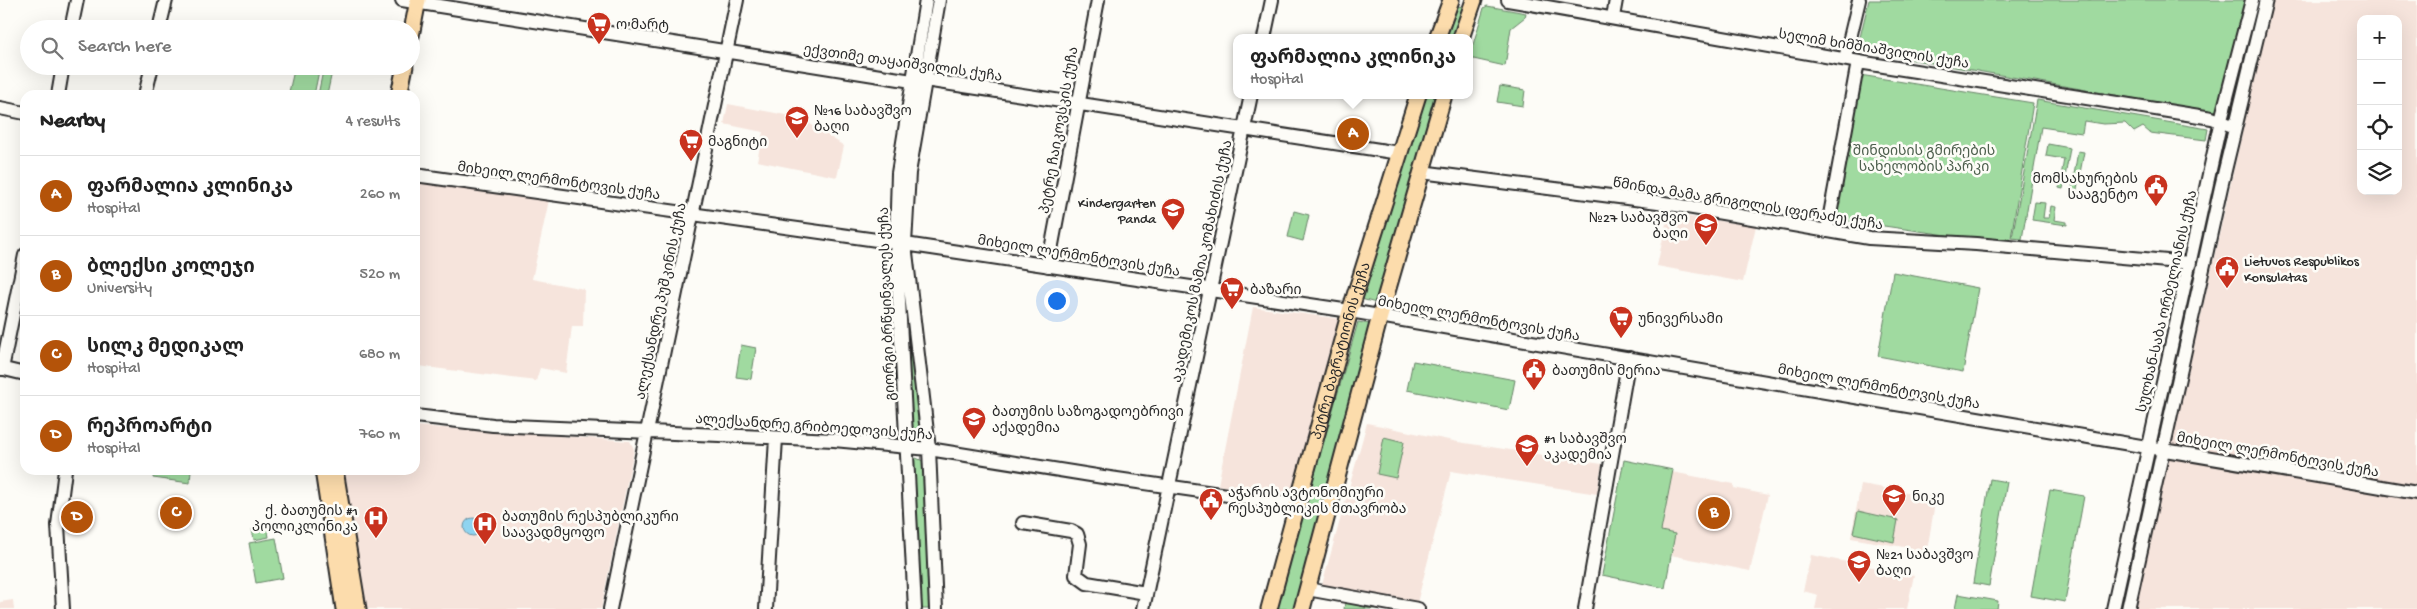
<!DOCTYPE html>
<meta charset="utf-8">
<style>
body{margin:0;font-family:"Gochi Hand","Noto Sans Georgian",sans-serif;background:#f2f2f2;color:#222}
.controls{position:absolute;right:15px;top:15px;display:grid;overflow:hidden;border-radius:10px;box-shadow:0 5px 20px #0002}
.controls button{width:45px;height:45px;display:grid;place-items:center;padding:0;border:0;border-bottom:1px solid #e0e0e0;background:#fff;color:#222;font:25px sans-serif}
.you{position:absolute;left:1056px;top:300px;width:18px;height:18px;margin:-12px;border:4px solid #fff;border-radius:50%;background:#1a73e8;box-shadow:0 0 0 8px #1a73e833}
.badge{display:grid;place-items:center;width:32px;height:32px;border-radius:50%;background:#b45309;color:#fff;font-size:16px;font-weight:700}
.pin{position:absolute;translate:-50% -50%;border:2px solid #fff;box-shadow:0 1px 5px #0006}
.popup{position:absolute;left:1233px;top:34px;width:240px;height:65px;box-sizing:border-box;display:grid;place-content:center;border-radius:10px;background:#fff;filter:drop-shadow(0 1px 4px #0005);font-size:16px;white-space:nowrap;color:#767676}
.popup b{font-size:19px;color:#222}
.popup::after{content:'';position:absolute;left:50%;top:100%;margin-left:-10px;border:10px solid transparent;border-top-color:#fff}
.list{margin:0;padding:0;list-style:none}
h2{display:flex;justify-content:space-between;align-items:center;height:65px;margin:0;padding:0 20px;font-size:21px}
h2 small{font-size:16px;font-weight:400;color:#767676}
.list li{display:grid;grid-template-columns:32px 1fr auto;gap:15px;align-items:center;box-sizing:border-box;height:80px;padding:0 20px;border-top:1px solid #e0e0e0}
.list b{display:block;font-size:19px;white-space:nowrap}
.list p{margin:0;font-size:16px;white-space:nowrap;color:#767676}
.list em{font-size:16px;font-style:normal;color:#767676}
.icon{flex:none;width:28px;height:28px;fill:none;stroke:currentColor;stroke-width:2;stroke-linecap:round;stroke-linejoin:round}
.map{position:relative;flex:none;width:2417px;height:609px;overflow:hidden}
.search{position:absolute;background:#fff;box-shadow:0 5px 20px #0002;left:20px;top:20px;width:400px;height:55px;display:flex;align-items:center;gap:12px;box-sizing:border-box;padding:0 18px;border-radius:28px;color:#767676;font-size:19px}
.panel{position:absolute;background:#fff;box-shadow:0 5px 20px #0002;left:20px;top:90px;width:400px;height:385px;border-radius:15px}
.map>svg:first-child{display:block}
</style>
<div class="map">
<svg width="2417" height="609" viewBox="0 0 2417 609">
<rect width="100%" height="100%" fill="#fdfcf7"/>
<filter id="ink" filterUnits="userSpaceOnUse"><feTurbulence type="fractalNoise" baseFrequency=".02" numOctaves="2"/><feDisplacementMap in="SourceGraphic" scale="10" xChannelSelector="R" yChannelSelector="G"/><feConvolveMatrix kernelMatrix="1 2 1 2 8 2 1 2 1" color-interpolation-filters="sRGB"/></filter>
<g filter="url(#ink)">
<!-- built -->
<path fill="#f6e4dc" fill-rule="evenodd" d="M 2272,0 L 2417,0 L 2417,488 L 2172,444 ZM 2361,19 L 2398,19 L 2398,191 L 2361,191 Z
M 728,104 L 801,118 L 844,146 L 837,177 L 757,161 L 763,132 L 724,124 Z
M 415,181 L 549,200 L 532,279 L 584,289 L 583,326 L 572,326 L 566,373 L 540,368 L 536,381 L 418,366 L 421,352 L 415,350 Z
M 1668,214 L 1756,226 L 1743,282 L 1657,266 Z
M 1253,307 L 1341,319 L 1292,499 L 1218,485 Z
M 1367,423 L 1458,442 L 1602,464 L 1597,494 L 1451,471 L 1417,603 L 1322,585 Z
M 415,426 L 630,441 L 634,449 L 601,609 L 367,609 L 342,470 L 415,470 Z
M 2164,453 L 2417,494 L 2417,609 L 2131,609 Z
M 1672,472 L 1734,484 L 1734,488 L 1768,495 L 1750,571 L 1671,555 L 1675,534 L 1661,531 Z
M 1861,484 L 1936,497 L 1927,551 L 1851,538 Z
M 1811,555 L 1914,575 L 1907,609 L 1815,609 L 1818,595 L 1803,591 Z
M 13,600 L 14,609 L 0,609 L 0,602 Z"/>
<!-- green -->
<path fill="#a0daa0" stroke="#668266" d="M 1869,0 L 2247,0 L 2218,113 L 1857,50 Z
M 1457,6 L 1465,7 L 1458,38 L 1444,38 L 1452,11 Z
M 1487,6 L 1526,13 L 1525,17 L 1511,28 L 1505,66 L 1469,58 L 1484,8 Z
M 295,66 L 320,66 L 314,95 L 289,92 Z
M 324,66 L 333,67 L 327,95 L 318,95 Z
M 1860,75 L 2033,103 L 2010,244 L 1835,219 Z
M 1500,86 L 1525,90 L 1523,106 L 1497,102 Z
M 1426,95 L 1441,95 L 1380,304 L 1361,299 Z
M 2037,100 L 2208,129 L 2206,140 L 2150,133 L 2143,127 L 2134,132 L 2125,123 L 2103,124 L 2084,121 L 2082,133 L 2041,127 L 2022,239 L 2012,238 Z
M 2048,144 L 2070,148 L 2063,189 L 2059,188 L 2064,159 L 2046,156 Z
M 2078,151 L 2084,152 L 2076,194 L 2071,193 Z
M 2035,202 L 2045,203 L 2043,218 L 2049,218 L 2051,206 L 2056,207 L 2054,220 L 2067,222 L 2067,225 L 2032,220 Z
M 1294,211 L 1309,215 L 1303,241 L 1288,237 Z
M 901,262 L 904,263 L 919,429 L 912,429 Z
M 1893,272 L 1978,288 L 1963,372 L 1878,356 Z
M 1358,322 L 1370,324 L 1371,328 L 1294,609 L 1276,609 Z
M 741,345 L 756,348 L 751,379 L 736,377 Z
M 1413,361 L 1515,380 L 1509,410 L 1407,390 Z
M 1384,437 L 1404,442 L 1396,478 L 1377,474 Z
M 916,458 L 923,461 L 931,609 L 920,609 L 912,462 Z
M 1624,460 L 1673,470 L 1661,531 L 1675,534 L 1665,588 L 1602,575 Z
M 154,470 L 191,470 L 190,483 L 153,478 Z
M 1990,479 L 2007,482 L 1989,586 L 1973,583 Z
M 2050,490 L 2084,496 L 2065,602 L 2031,596 Z
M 1858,511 L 1898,520 L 1894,542 L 1853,533 Z
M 267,526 L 269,537 L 254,540 L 252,529 Z
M 276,538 L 283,578 L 256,583 L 249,543 Z
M 1958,594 L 1998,601 L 1997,609 L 1955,609 Z
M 1346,596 L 1408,609 L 1344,609 Z"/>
<!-- water -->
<path fill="#8fd4f0" stroke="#6790a1" d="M464 527a9 9 0 1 1 18 0a9 9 0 1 1-18 0Z"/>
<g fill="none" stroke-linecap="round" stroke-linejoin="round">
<defs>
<path id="minor" d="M 402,0 L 912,81 L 925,80 L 1399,153
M 1508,0 L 1865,63 L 2212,118 L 2235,127
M 1613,17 L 1616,0
M 71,29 L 77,0
M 159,29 L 166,0
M 1264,38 L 1272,0
M 1845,59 L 1859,0
M 58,95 L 63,66
M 145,95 L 152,66
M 0,108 L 25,113
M 1421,172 L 1658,202 L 1869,238 L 1976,244 L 2190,263
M 415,175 L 905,244 L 1350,311 L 2417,493
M 1827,231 L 1858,62
M 1048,266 L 1098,0
M 0,368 L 25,374
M 2,369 L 25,255
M 415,416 L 493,425 L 834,440 L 929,449 L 1103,477 L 1297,505
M 1023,523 L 1071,531 L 1077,534 L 1080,544 L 1076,575 L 1087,583 L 1146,593
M 1307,589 L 1418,609
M 63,609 L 58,525 L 65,470
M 610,609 L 737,0
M 766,609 L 776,438
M 915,609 L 896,243 L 898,173 L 926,0
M 936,609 L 929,449 L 905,244 L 909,173 L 939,0
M 1143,609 L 1251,95
M 1585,609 L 1629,358
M 2113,609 L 2221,120 L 2252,0
M 2128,609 L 2221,187 L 2266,0"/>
<g id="major">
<path d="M 411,36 L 418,0"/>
<path d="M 1437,38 L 1451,0"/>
<path d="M 1461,38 L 1474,0"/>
<path d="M 399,95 L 405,66"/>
<path d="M 323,470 L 344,609"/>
<path d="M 335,470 L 358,609"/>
<path id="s1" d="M 1269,609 L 1350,311 L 1418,95"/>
<path d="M 1302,609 L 1380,316 L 1444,95"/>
</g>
</defs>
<!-- minor casing -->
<use href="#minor" stroke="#2b2b2b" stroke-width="16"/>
<!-- major casing -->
<use href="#major" stroke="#2b2b2b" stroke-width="19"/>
<!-- minor -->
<use href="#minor" stroke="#fdfcf7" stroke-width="12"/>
<!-- major -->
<use href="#major" stroke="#fcdcac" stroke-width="15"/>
</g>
</g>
<!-- icons -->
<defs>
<symbol id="supermarket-pin" viewBox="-11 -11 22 30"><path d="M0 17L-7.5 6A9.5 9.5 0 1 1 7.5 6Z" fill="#c8321e" stroke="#fdfcf7"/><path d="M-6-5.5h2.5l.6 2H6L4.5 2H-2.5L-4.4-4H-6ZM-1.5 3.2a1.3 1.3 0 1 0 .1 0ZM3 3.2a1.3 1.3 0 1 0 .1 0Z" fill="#fff"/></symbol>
<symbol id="school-pin" viewBox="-11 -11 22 30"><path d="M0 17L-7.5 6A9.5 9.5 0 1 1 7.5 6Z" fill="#c8321e" stroke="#fdfcf7"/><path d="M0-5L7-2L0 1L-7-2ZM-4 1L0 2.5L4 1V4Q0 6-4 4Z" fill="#fff"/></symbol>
<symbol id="civic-pin" viewBox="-11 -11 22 30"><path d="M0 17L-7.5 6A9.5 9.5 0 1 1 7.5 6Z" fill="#c8321e" stroke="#fdfcf7"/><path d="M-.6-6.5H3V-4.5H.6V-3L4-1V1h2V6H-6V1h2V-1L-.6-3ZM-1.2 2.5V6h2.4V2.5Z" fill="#fff"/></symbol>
<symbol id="university-pin" viewBox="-11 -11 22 30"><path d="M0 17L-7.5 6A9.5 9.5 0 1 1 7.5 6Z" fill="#c8321e" stroke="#fdfcf7"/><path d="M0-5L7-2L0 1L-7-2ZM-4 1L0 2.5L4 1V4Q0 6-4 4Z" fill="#fff"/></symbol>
<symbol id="hospital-pin" viewBox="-11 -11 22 30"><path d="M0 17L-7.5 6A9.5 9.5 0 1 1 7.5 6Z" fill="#c8321e" stroke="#fdfcf7"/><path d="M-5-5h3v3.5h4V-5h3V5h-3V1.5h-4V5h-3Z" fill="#fff"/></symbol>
</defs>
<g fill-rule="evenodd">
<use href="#supermarket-pin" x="585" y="10" width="28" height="38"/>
<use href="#school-pin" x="783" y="104" width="28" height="38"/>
<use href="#supermarket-pin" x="677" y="127" width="28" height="38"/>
<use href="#civic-pin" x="2142" y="172" width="28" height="38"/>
<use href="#school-pin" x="1159" y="196" width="28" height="38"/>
<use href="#school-pin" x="1692" y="211" width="28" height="38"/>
<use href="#civic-pin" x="2213" y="254" width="28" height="38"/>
<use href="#supermarket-pin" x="1218" y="275" width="28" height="38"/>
<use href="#supermarket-pin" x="1607" y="304" width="28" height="38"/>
<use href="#civic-pin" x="1520" y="356" width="28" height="38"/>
<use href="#university-pin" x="960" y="405" width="28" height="38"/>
<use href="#school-pin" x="1513" y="432" width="28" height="38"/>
<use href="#school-pin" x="1880" y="482" width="28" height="38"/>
<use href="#civic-pin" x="1197" y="486" width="28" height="38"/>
<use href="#hospital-pin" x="362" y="504" width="28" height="38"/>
<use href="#hospital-pin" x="471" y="510" width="28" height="38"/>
<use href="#school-pin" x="1845" y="548" width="28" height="38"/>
</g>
<g text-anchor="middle" stroke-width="5" stroke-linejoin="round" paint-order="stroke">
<!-- poi labels -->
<g font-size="14" fill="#2b2b2b" stroke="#fdfcf7" text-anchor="start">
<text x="616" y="29">ო'მარტ</text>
<text x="814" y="115">№16 საბავშვო<tspan x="814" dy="16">ბაღი</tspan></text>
<text x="708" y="146">მაგნიტი</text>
<text x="2138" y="183" text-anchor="end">მომსახურების<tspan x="2138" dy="16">სააგენტო</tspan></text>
<text x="1156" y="207" text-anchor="end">Kindergarten<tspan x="1156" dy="16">Panda</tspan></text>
<text x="1688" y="222" text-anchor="end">№27 საბავშვო<tspan x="1688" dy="16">ბაღი</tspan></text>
<text x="2244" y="265">Lietuvos Respublikos<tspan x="2244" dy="16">Konsulatas</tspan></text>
<text x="1250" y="294">ბაზარი</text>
<text x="1638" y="323">უნივერსამი</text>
<text x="1552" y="375">ბათუმის მერია</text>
<text x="992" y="416">ბათუმის საზოგადოებრივი<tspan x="992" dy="16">აქადემია</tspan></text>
<text x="1544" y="443">#1 საბავშვო<tspan x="1544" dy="16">აკადემია</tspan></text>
<text x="1228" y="497">აჭარის ავტონომიური<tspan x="1228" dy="16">რესპუბლიკის მთავრობა</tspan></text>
<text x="1912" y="501">ნიკე</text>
<text x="358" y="515" text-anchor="end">ქ. ბათუმის #1<tspan x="358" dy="16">პოლიკლინიკა</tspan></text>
<text x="502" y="521">ბათუმის რესპუბლიკური<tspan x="502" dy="16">საავადმყოფო</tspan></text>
<text x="1876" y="559">№21 საბავშვო<tspan x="1876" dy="16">ბაღი</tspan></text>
</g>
<!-- street labels -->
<g font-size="14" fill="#2b2b2b" stroke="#fdfcf7">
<text transform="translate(1874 48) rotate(9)" y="5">სელიმ ხიმშიაშვილის ქუჩა</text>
<text transform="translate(903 62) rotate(8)" y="5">ექვთიმე თაყაიშვილის ქუჩა</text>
<text transform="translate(1058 130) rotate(-80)" y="5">პეტრე ჩაიკოვსკის ქუჩა</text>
<text transform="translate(559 180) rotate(8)" y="5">მიხეილ ლერმონტოვის ქუჩა</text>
<text transform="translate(1748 203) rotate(9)" y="5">წმინდა მამა გრიგოლის (ფერაძე) ქუჩა</text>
<text transform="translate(1079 255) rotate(9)" y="5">მიხეილ ლერმონტოვის ქუჩა</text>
<text transform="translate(1201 261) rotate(-78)" y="5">აკადემიკოს მამია კომახიძის ქუჩა</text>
<text transform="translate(660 301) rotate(-78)" y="5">ალექსანდრე პუშკინის ქუჩა</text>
<text transform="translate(2166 301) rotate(-77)" y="5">სულხან-საბა ორბელიანის ქუჩა</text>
<text transform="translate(886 304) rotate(-92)" y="5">გიორგი ბრწყინვალეს ქუჩა</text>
<text transform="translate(1479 318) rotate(10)" y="5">მიხეილ ლერმონტოვის ქუჩა</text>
<text dy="5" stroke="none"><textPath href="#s1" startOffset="268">პეტრე ბაგრატიონის ქუჩა</textPath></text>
<text transform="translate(1879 386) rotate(10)" y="5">მიხეილ ლერმონტოვის ქუჩა</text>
<text transform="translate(814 426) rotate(4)" y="5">ალექსანდრე გრიბოედოვის ქუჩა</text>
<text transform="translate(2278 454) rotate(10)" y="5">მიხეილ ლერმონტოვის ქუჩა</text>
</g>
<!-- park labels -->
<g font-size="14" fill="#4e604e" stroke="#fdfcf7">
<text x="1924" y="155">შინდისის გმირების<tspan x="1924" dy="16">სახელობის პარკი</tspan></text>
</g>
</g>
</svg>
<div class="controls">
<button>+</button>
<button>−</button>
<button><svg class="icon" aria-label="locate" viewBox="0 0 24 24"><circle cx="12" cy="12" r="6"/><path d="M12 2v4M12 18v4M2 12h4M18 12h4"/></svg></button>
<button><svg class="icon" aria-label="layers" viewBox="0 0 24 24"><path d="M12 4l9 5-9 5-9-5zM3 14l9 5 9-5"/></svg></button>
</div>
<div class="you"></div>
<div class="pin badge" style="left:1353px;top:134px">A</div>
<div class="popup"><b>ფარმალია კლინიკა</b>Hospital</div>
<div class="pin badge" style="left:1714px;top:513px">B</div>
<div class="pin badge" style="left:176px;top:513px">C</div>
<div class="pin badge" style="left:77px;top:517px">D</div>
<div class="search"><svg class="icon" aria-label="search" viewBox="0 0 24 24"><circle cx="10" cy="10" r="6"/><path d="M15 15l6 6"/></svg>Search here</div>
<section class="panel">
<h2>Nearby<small>4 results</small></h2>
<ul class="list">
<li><span class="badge">A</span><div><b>ფარმალია კლინიკა</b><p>Hospital</p></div><em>260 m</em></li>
<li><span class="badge">B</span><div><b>ბლექსი კოლეჯი</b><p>University</p></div><em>520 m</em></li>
<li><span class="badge">C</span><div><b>სილკ მედიკალ</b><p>Hospital</p></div><em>680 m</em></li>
<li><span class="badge">D</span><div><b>რეპროარტი</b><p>Hospital</p></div><em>760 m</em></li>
</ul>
</section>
</div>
